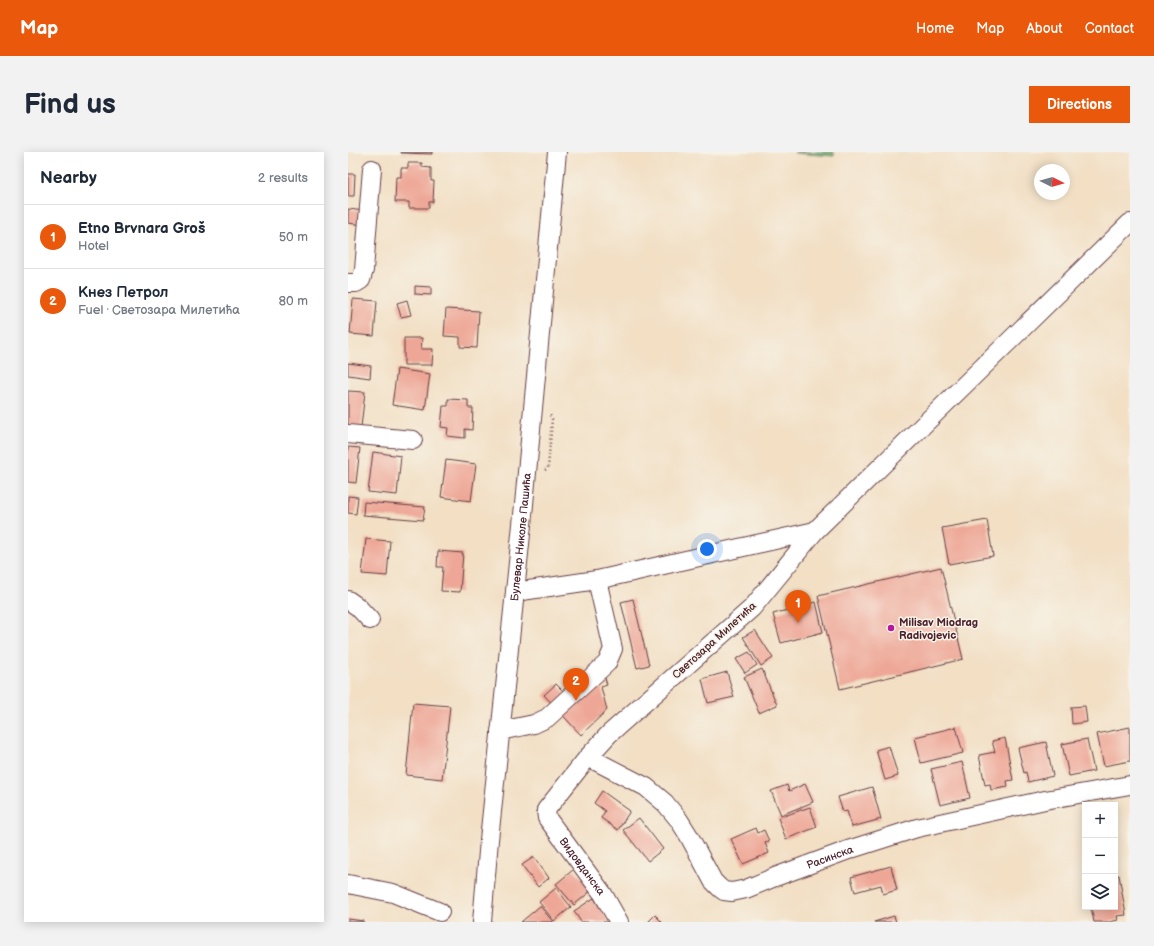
<!DOCTYPE html>
<meta charset="utf-8">
<style>
body{margin:0;font-family:"Balsamiq Sans",sans-serif;background:#f2f2f3;color:#1f2937}
.controls{position:absolute;right:12px;bottom:12px;display:grid;overflow:hidden;border-radius:0px;box-shadow:0 2px 10px #0003}
.controls button{width:36px;height:36px;display:grid;place-items:center;padding:0;border:0;border-bottom:1px solid #e0e1e3;background:#fff;color:#1f2937;font:20px sans-serif}
.compass{position:absolute;left:686px;top:12px;width:36px;height:36px;border-radius:50%;background:#fff;box-shadow:0 2px 10px #0003;rotate:95deg}
.you{position:absolute;left:359px;top:397px;width:14px;height:14px;margin:-10px;border:3px solid #fff;border-radius:50%;background:#1a73e8;box-shadow:0 0 0 6px #1a73e833}
.badge{display:grid;place-items:center;width:26px;height:26px;border-radius:50%;background:#ea580c;color:#fff;font-size:13px;font-weight:700}
.pin{position:absolute;translate:-50% -33px;filter:drop-shadow(0 1px 2px #0008)}
.pin::after{content:'';position:absolute;top:21px;width:14px;height:12px;background:inherit;clip-path:polygon(0 0,100% 0,50% 100%)}
.list{margin:0;padding:0;list-style:none}
h2{display:flex;justify-content:space-between;align-items:center;height:52px;margin:0;padding:0 16px;font-size:17px}
h2 small{font-size:13px;font-weight:400;color:#747a83}
.list li{display:grid;grid-template-columns:26px 1fr auto;gap:12px;align-items:center;box-sizing:border-box;height:64px;padding:0 16px;border-top:1px solid #e0e1e3}
.list b{display:block;font-size:15px;white-space:nowrap}
.list p{margin:0;font-size:13px;white-space:nowrap;color:#747a83}
.list em{font-size:13px;font-style:normal;color:#747a83}
.icon{flex:none;width:22px;height:22px;fill:none;stroke:currentColor;stroke-width:2;stroke-linecap:round;stroke-linejoin:round}
.map{position:relative;flex:none;width:782px;height:770px;overflow:hidden;border-radius:0px}
header{display:flex;align-items:center;gap:24px;box-sizing:border-box;height:56px;padding:0 20px;background:#ea580c;color:#fff}
header strong{font-size:19px}
nav{display:flex;gap:22px;margin-inline-start:auto;font-size:14px}
.intro{display:flex;align-items:center;justify-content:space-between;box-sizing:border-box;height:96px;padding:0 24px}
h1{margin:0;font-size:28px}
.button{padding:10px 18px;border-radius:0px;background:#ea580c;color:#fff;font-size:14px;font-weight:700}
main{display:flex;gap:24px;padding:0 24px}
aside{flex:1;background:#fff;border-radius:0px;box-shadow:0 2px 10px #0003}
.map>svg:first-child{display:block}
</style>
<header>
<strong>Map</strong>
<nav><a>Home</a><a>Map</a><a>About</a><a>Contact</a></nav>
</header>
<div class="intro"><h1>Find us</h1><a class="button">Directions</a></div>
<main>
<aside>
<h2>Nearby<small>2 results</small></h2>
<ul class="list">
<li><span class="badge">1</span><div><b>Etno Brvnara Groš</b><p>Hotel</p></div><em>50 m</em></li>
<li><span class="badge">2</span><div><b>Кнез Петрол</b><p>Fuel · Светозара Милетића</p></div><em>80 m</em></li>
</ul>
</aside>
<div class="map">
<svg width="782" height="770" viewBox="0 0 782 770">
<defs>
<pattern id="forest-crowns" width="20" height="18" patternUnits="userSpaceOnUse"><rect width="20" height="18" fill="#6eb074"/><path d="M2 6a3 3 0 1 1 6 0M12 15a3 3 0 1 1 6 0" fill="none" stroke="#5c8f5f"/></pattern>
</defs>
<rect width="100%" height="100%" fill="#f7f3e8"/>
<filter id="ink" filterUnits="userSpaceOnUse"><feTurbulence type="fractalNoise" baseFrequency=".025" numOctaves="2"/><feDisplacementMap in="SourceGraphic" scale="8" xChannelSelector="R" yChannelSelector="G"/><feConvolveMatrix kernelMatrix="1 2 1 2 8 2 1 2 1" color-interpolation-filters="sRGB"/></filter>
<filter id="wash" filterUnits="userSpaceOnUse"><feTurbulence type="fractalNoise" baseFrequency=".012" numOctaves="4" result="noise"/><feDisplacementMap in="SourceGraphic" scale="16" xChannelSelector="R" yChannelSelector="G"/><feGaussianBlur stdDeviation="0.9" result="paint"/><feColorMatrix in="noise" values="0 0 0 0 0 0 0 0 0 0 0 0 0 0 0 0 0 1.4 0 .05"/><feComposite in="paint" operator="in"/></filter>
<g filter="url(#wash)">
<rect width="100%" height="100%" fill="#f2dfc4"/>
<!-- forest -->
<path fill="url(#forest-crowns)" stroke="#5c6850" d="M 447,0 L 486,0 L 486,4 L 446,1 Z"/>
<g id="blocks">
<!-- building -->
<path fill="#eea797" d="M 53,0 L 84,0 L 84,2 L 53,1 Z
M 60,11 L 74,11 L 74,15 L 83,16 L 83,29 L 86,29 L 85,50 L 81,50 L 81,56 L 61,56 L 61,50 L 47,50 L 48,25 L 53,25 L 53,16 L 60,16 Z
M 0,22 L 7,22 L 6,44 L 0,44 Z
M 0,57 L 17,59 L 15,73 L 0,71 Z
M 67,134 L 83,135 L 83,143 L 67,142 Z
M 5,147 L 29,149 L 26,184 L 2,182 Z
M 59,148 L 63,163 L 53,165 L 49,151 Z
M 98,157 L 131,159 L 129,196 L 112,195 L 112,185 L 96,184 Z
M 56,186 L 74,186 L 73,197 L 85,197 L 84,213 L 56,213 Z
M 0,211 L 23,214 L 22,226 L 0,223 Z
M 49,217 L 82,222 L 77,258 L 44,253 Z
M 0,239 L 17,240 L 13,275 L 0,274 Z
M 100,247 L 120,248 L 120,256 L 125,256 L 124,278 L 117,277 L 117,286 L 99,284 L 100,276 L 93,275 L 95,254 L 100,254 Z
M 0,295 L 12,296 L 8,331 L 0,330 Z
M 25,300 L 53,304 L 49,343 L 20,340 Z
M 98,308 L 128,312 L 123,349 L 93,345 Z
M 0,344 L 10,345 L 8,362 L 0,361 Z
M 16,350 L 77,355 L 75,368 L 15,363 Z
M 639,368 L 645,404 L 601,412 L 594,376 Z
M 18,387 L 42,389 L 39,424 L 14,422 Z
M 90,399 L 115,401 L 112,440 L 93,439 L 95,415 L 89,415 Z
M 593,415 L 615,507 L 492,537 L 470,444 Z
M 285,447 L 301,513 L 289,516 L 273,450 Z
M 468,450 L 475,480 L 433,491 L 425,462 Z
M 407,478 L 425,506 L 413,514 L 395,485 Z
M 401,500 L 409,513 L 397,521 L 388,507 Z
M 414,517 L 429,553 L 411,561 L 396,525 Z
M 379,520 L 386,545 L 360,551 L 354,527 Z
M 257,526 L 259,533 L 253,535 L 259,558 L 233,583 L 196,543 L 208,532 L 224,548 L 243,530 Z
M 65,551 L 102,554 L 94,627 L 58,623 Z
M 737,554 L 739,570 L 724,572 L 723,555 Z
M 608,575 L 615,601 L 573,611 L 567,585 Z
M 782,575 L 782,609 L 756,614 L 749,582 Z
M 657,586 L 665,628 L 659,629 L 660,635 L 643,638 L 642,632 L 637,633 L 631,603 L 647,600 L 644,589 Z
M 739,587 L 746,619 L 721,624 L 714,592 Z
M 698,590 L 705,624 L 680,630 L 678,620 L 676,621 L 670,596 Z
M 541,594 L 550,624 L 537,628 L 528,598 Z
M 614,610 L 622,646 L 592,653 L 583,617 Z
M 457,632 L 465,650 L 433,663 L 423,639 L 439,633 L 441,639 Z
M 524,635 L 533,667 L 504,675 L 499,659 L 495,660 L 490,645 Z
M 254,639 L 282,659 L 270,678 L 253,666 L 257,659 L 246,651 Z
M 462,655 L 469,675 L 438,687 L 430,666 Z
M 291,666 L 315,697 L 300,709 L 275,678 Z
M 408,676 L 410,681 L 416,678 L 421,689 L 417,691 L 421,701 L 395,712 L 383,687 Z
M 186,705 L 201,726 L 190,735 L 174,713 Z
M 543,714 L 549,738 L 535,742 L 533,733 L 507,740 L 503,725 Z
M 226,717 L 244,738 L 226,753 L 208,732 Z
M 771,723 L 778,763 L 769,764 L 770,768 L 762,770 L 746,770 L 743,755 L 767,755 L 767,724 Z
M 208,736 L 223,755 L 206,769 L 191,750 Z
M 246,746 L 261,770 L 233,770 L 226,759 Z
M 192,754 L 205,770 L 173,770 Z
M 307,763 L 314,770 L 300,770 Z
M 546,764 L 548,770 L 526,770 Z
M 0,767 L 16,769 L 16,770 L 0,770 Z"/>
</g>
</g>
<g filter="url(#ink)">
<use href="#blocks" fill-opacity="0" stroke="#633c42" stroke-width="1"/>
<g fill="none" stroke-linecap="round" stroke-linejoin="round">
<defs>
<g id="minor">
<path d="M 0,131 L 8,131 L 13,128 L 16,118 L 24,17"/>
<path d="M 0,282 L 65,288"/>
<path d="M 467,379 L 782,71"/>
<path id="s1" d="M 167,440 L 249,428 L 467,379 L 404,456 L 261,582 L 240,605 L 198,658 L 199,666 L 255,742 L 271,770"/>
<path d="M 0,448 L 10,455 L 22,468"/>
<path d="M 152,579 L 186,572 L 199,566 L 259,511 L 265,497 L 249,428"/>
<path id="s2" d="M 240,605 L 298,635 L 317,651 L 331,668 L 341,684 L 365,729 L 372,736 L 376,739 L 384,740 L 398,737 L 427,725 L 503,697 L 569,676 L 697,648 L 782,633"/>
<path d="M 0,732 L 45,741 L 92,760"/>
<path id="s3" d="M 134,770 L 141,688 L 175,363 L 209,0"/>
</g>
</defs>
<!-- minor casing -->
<use href="#minor" stroke="#633c42" stroke-width="20"/>
<!-- path -->
<path stroke="#633c42" stroke-width="2.5" stroke-dasharray="1 3" stroke-linecap="butt" d="M 197,318 L 200,316 L 204,267 L 202,263"/>
<!-- minor -->
<use href="#minor" stroke="#fff" stroke-width="18"/>
</g>
</g>
<!-- markers -->
<circle fill="#b5179e" stroke="#f7f3e8" stroke-width="1.5" cx="543" cy="476" r="4"/>
<g text-anchor="middle" stroke-width="3" stroke-linejoin="round" paint-order="stroke">
<!-- street labels -->
<g font-size="11" fill="#4a1f2b" stroke="#f7f3e8">
<text dy="4" stroke="none"><textPath href="#s3" startOffset="387">Булевар Николе Пашића</textPath></text>
<text transform="translate(366 488) rotate(-42)" y="4">Светозара Милетића</text>
<text dy="4" stroke="none"><textPath href="#s2" startOffset="309">Расинска</textPath></text>
<text dy="4" stroke="none"><textPath href="#s1" startOffset="763">Видовданска</textPath></text>
</g>
<!-- poi labels -->
<g font-size="11" font-weight="bold" fill="#4a1f2b" stroke="#f7f3e8" text-anchor="start">
<text x="551" y="474">Milisav Miodrag<tspan x="551" dy="13">Radivojevic</tspan></text>
</g>
</g>
</svg>
<div class="controls">
<button>+</button>
<button>−</button>
<button><svg class="icon" aria-label="layers" viewBox="0 0 24 24"><path d="M12 4l9 5-9 5-9-5zM3 14l9 5 9-5"/></svg></button>
</div>
<svg class="compass" viewBox="-18 -18 36 36"><path d="M0-13l5 13h-10z" fill="#e53935"/><path d="M0 13l5-13h-10z" fill="#747a83"/></svg>
<div class="you"></div>
<div class="pin badge" style="left:450px;top:471px">1</div>
<div class="pin badge" style="left:228px;top:549px">2</div>
</div>
</main>
